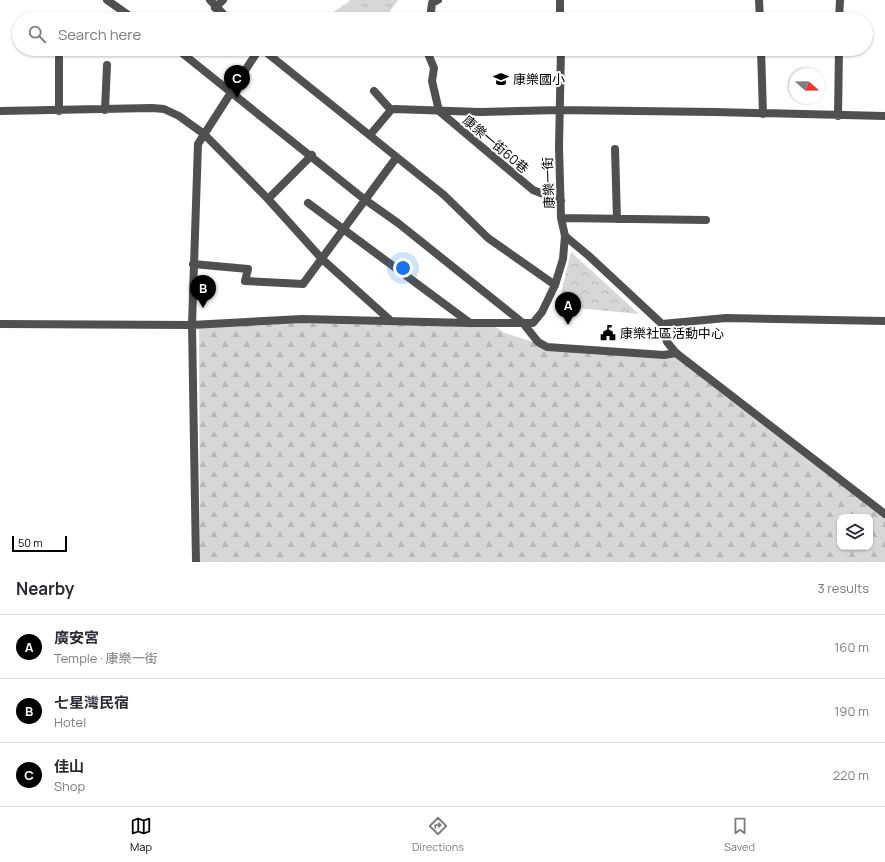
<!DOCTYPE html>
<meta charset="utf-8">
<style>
body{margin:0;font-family:Manrope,"Noto Sans TC",sans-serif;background:#f2f2f3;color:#2b2b33}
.controls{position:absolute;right:12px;bottom:12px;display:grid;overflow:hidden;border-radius:8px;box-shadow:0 1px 3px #0004}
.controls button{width:36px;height:36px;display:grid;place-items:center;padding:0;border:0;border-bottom:1px solid #e1e1e2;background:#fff;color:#2b2b33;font:20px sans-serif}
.compass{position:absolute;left:789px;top:68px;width:36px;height:36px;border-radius:50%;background:#fff;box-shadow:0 1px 3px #0004;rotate:110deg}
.scale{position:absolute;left:12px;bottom:10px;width:55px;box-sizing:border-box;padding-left:4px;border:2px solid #000;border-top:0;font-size:11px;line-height:14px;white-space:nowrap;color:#000;-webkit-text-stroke:3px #fff;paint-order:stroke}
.you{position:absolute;left:403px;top:268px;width:14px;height:14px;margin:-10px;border:3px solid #fff;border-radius:50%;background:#1a73e8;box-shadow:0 0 0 6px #1a73e833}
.badge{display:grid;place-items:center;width:26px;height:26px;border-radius:50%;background:#000;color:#fff;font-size:13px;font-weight:700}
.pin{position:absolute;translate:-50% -33px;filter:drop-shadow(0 1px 2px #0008)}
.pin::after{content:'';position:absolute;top:21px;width:14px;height:12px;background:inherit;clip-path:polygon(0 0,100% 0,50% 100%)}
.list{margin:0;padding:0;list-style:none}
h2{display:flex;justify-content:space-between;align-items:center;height:52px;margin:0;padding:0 16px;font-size:17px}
h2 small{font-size:13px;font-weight:400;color:#7c7c81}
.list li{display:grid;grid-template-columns:26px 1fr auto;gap:12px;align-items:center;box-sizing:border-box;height:64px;padding:0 16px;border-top:1px solid #e1e1e2}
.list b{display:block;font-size:15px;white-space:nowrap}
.list p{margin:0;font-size:13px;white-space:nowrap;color:#7c7c81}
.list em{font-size:13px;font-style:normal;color:#7c7c81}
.icon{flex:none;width:22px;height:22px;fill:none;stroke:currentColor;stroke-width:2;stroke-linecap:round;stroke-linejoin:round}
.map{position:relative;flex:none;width:885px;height:562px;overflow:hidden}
.search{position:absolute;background:#fff;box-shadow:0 1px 3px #0004;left:12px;right:12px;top:12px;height:44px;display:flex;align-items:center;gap:10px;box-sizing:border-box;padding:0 14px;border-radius:22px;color:#7c7c81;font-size:15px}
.sheet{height:244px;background:#fff}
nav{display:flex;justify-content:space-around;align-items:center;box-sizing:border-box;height:56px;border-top:1px solid #e1e1e2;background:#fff;font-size:11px;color:#7c7c81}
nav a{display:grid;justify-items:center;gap:2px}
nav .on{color:#000}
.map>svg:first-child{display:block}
</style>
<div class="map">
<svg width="885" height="562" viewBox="0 0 885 562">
<defs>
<pattern id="grass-tufts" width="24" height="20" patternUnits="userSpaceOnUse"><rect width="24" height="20" fill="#d7d7d7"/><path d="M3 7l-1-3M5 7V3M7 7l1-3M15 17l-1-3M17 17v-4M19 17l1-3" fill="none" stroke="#b7b7b7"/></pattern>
<pattern id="forest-firs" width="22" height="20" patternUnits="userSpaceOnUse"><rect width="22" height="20" fill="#d7d7d7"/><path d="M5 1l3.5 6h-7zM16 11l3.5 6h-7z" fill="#b7b7b7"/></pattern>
<pattern id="park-crowns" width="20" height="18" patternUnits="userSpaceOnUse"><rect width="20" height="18" fill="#d7d7d7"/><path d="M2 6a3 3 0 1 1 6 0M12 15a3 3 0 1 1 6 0" fill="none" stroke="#b7b7b7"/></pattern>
</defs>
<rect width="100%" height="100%" fill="#fff"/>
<!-- grass -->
<path fill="url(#grass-tufts)" d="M 349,0 L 398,0 L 384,19 L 340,19 L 332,13 L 350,1 Z"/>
<!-- forest -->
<path fill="url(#forest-firs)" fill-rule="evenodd" d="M 203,320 L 491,324 L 505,333 L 546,346 L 674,352 L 885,518 L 885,562 L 200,562 L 199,326 ZM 840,517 L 870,517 L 870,547 L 840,547 Z"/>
<!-- park -->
<path fill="url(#park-crowns)" d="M 571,252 L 639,314 L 558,306 Z"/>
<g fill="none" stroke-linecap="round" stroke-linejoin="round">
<!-- minor -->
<path stroke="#505050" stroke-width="8" d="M 107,0 L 134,19
M 210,0 L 228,19
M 759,0 L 760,19
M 215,8 L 223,0
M 430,19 L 432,3 L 438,0
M 560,19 L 560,0
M 839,19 L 840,0
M 177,49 L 364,199 L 398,223 L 523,323 L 538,342 L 547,347 L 664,355 L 676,353
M 426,49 L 434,68 L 432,81 L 439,111
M 561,49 L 559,147 L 561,218 L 565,236
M 761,49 L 763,114
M 374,91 L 391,110
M 105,110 L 107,65
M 0,111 L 152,108 L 164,109 L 179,116 L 204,134 L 268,199 L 322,259 L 391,321
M 59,111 L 59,58
M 439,111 L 533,190 L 561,201
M 838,116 L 839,49
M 370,135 L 391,110 L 394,109 L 480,112 L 560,110 L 715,112 L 885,116
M 615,149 L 617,219
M 268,199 L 312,155
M 308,203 L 470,323
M 561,218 L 706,220
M 193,264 L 248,269 L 245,281 L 303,284 L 396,158
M 0,324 L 192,325 L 302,319 L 470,323 L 533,323 L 542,312 L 555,285 L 488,238 L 444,195 L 262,49
M 662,324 L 726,318 L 885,321
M 196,562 L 192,325 L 198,144 L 259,49"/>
<!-- tertiary -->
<path stroke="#505050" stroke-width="8" d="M 565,236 L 589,256 L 662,324 L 667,342 L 676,353 L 885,514
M 555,285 L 563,259 L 565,236"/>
</g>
<!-- icons -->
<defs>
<symbol id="school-bare" viewBox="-9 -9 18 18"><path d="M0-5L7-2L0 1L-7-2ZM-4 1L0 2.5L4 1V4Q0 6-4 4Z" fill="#000" stroke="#fff" stroke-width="2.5" paint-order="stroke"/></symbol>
<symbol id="civic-bare" viewBox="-9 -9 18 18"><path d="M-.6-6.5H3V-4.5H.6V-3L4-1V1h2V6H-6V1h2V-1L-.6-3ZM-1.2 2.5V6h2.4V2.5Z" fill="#000" stroke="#fff" stroke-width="2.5" paint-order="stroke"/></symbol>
</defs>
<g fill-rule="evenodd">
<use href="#school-bare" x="490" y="68" width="22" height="22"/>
<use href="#civic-bare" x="597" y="322" width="22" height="22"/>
</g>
<g text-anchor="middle" stroke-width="4" stroke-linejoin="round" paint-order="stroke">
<!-- poi labels -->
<g font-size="13" fill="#000" stroke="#fff" text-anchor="start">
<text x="513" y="84">康樂國小</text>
<text x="620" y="338">康樂社區活動中心</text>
</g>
<!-- street labels -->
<g font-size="13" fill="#000" stroke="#fff">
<text transform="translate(496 144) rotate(40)" y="5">康樂一街60巷</text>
<text transform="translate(548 183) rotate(-92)" y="5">康樂一街</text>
</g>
</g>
</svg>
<div class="controls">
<button><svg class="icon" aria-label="layers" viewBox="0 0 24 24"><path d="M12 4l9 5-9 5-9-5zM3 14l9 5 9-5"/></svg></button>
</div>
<svg class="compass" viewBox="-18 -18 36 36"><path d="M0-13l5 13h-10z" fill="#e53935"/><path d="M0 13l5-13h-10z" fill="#7c7c81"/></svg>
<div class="scale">50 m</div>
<div class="you"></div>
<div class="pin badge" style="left:568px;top:325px">A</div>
<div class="pin badge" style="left:203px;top:308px">B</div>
<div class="pin badge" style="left:237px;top:98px">C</div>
<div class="search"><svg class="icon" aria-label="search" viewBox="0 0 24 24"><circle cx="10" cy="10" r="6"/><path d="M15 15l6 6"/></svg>Search here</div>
</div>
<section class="sheet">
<h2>Nearby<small>3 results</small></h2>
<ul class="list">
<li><span class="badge">A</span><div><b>廣安宮</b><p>Temple · 康樂一街</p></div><em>160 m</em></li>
<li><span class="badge">B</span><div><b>七星灣民宿</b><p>Hotel</p></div><em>190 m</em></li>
<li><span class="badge">C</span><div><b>佳山</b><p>Shop</p></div><em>220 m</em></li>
</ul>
</section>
<nav>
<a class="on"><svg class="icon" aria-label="map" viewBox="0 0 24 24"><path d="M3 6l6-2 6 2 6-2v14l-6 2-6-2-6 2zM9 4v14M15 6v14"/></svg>Map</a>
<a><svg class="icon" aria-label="directions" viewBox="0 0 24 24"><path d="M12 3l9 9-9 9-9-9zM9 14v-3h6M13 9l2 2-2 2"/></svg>Directions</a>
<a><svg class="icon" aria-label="saved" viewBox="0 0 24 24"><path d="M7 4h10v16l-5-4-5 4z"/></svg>Saved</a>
</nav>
